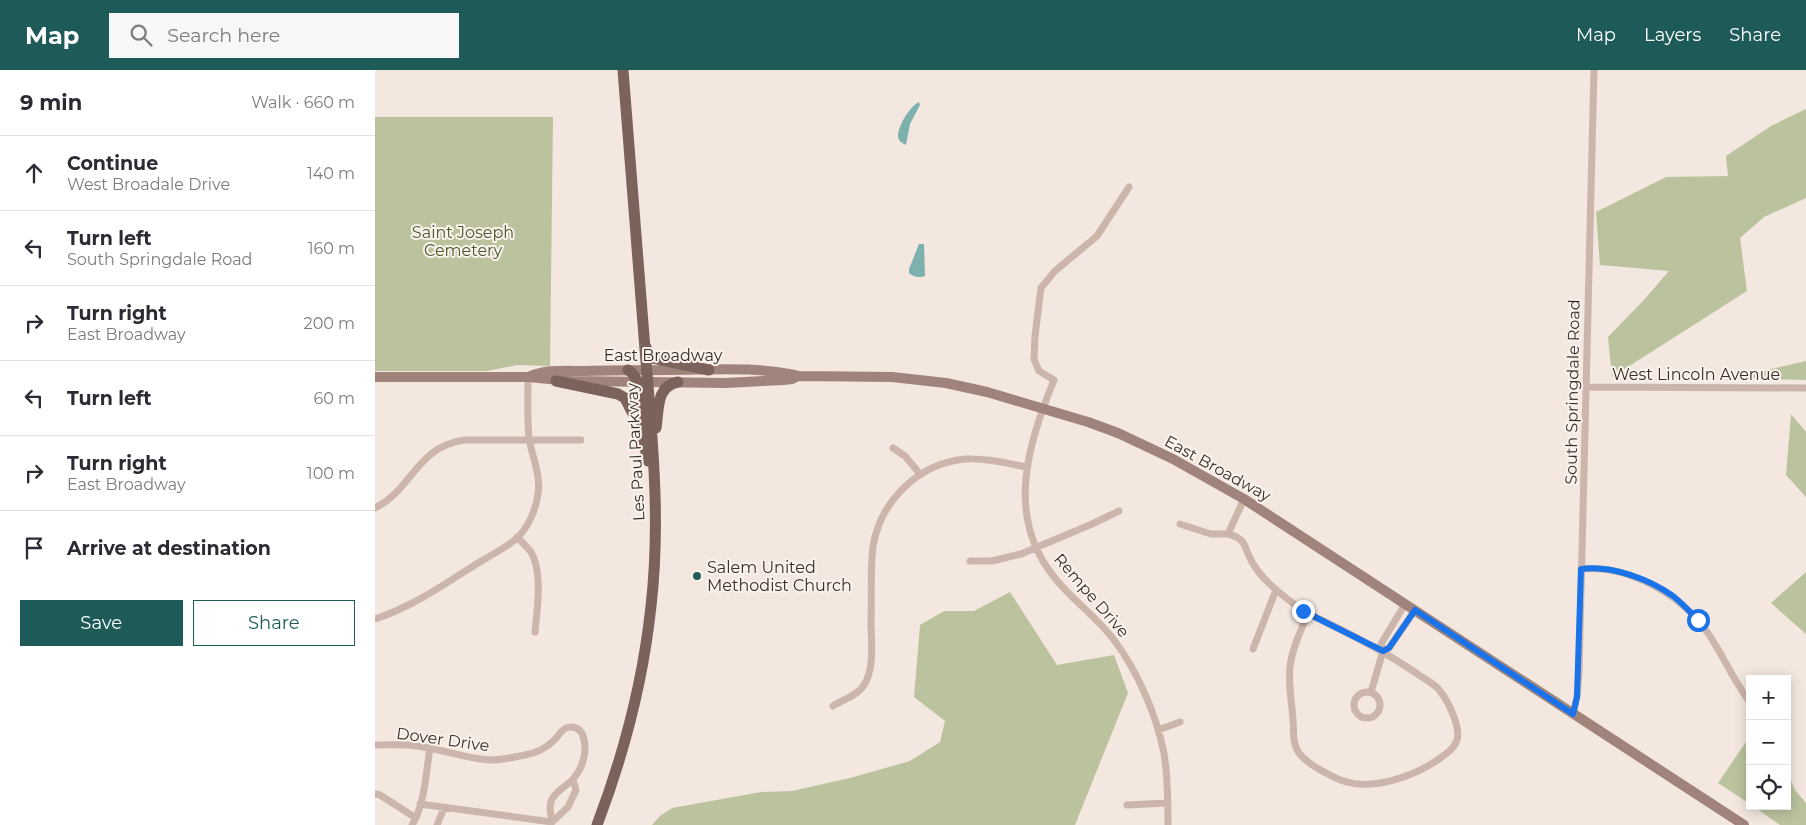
<!DOCTYPE html>
<meta charset="utf-8">
<style>
body{margin:0;font-family:Montserrat,sans-serif;background:#f7f7f7;color:#2b2b33}
.controls{position:absolute;right:15px;bottom:15px;display:grid;overflow:hidden;border-radius:0px;box-shadow:0 2px 12px #0003}
.controls button{width:45px;height:45px;display:grid;place-items:center;padding:0;border:0;border-bottom:1px solid #e1e1e2;background:#fff;color:#2b2b33;font:25px sans-serif}
.stop{position:absolute;width:15px;height:15px;margin:-11px;border:4px solid #1a73e8;border-radius:50%;background:#fff}
.stop.end{background:#1a73e8;border-color:#fff;box-shadow:0 1px 5px #0008}
.list{margin:0;padding:0;list-style:none}
h2{display:flex;justify-content:space-between;align-items:center;height:65px;margin:0;padding:0 20px;font-size:21px}
h2 small{font-size:16px;font-weight:400;color:#7c7c81}
.list li{display:grid;grid-template-columns:32px 1fr auto;gap:15px;align-items:center;box-sizing:border-box;height:75px;padding:0 20px;border-top:1px solid #e1e1e2}
.list b{display:block;font-size:19px;white-space:nowrap}
.list p{margin:0;font-size:16px;white-space:nowrap;color:#7c7c81}
.list em{font-size:16px;font-style:normal;color:#7c7c81}
.actions{display:flex;gap:10px;padding:15px 20px}
.actions a{flex:1;padding:11px 0;border:1px solid #1e5b58;border-radius:0px;text-align:center;font-size:18px;color:#1e5b58}
.actions .main{background:#1e5b58;color:#fff}
.icon{flex:none;width:28px;height:28px;fill:none;stroke:currentColor;stroke-width:2;stroke-linecap:round;stroke-linejoin:round}
.map{position:relative;flex:none;width:1431px;height:755px;overflow:hidden}
header{display:flex;align-items:center;gap:30px;box-sizing:border-box;height:70px;padding:0 25px;background:#1e5b58;color:#fff}
header strong{font-size:24px}
nav{display:flex;gap:28px;margin-inline-start:auto;font-size:18px}
.search{width:350px;height:45px;background:#f7f7f7;display:flex;align-items:center;gap:12px;box-sizing:border-box;padding:0 18px;border-radius:0px;color:#7c7c81;font-size:19px}
main{display:flex}
aside{flex:1;background:#fff}
.map>svg:first-child{display:block}
</style>
<header>
<strong>Map</strong>
<div class="search"><svg class="icon" aria-label="search" viewBox="0 0 24 24"><circle cx="10" cy="10" r="6"/><path d="M15 15l6 6"/></svg>Search here</div>
<nav><a>Map</a><a>Layers</a><a>Share</a></nav>
</header>
<main>
<aside>
<h2>9 min<small>Walk · 660 m</small></h2>
<ul class="list">
<li><svg class="icon" aria-label="ahead" viewBox="0 0 24 24"><path d="M12 20V5M6 11l6-6 6 6"/></svg><div><b>Continue</b><p>West Broadale Drive</p></div><em>140 m</em></li>
<li><svg class="icon" aria-label="left" viewBox="0 0 24 24"><path d="M17 20v-9H6M10 6l-5 5 5 5"/></svg><div><b>Turn left</b><p>South Springdale Road</p></div><em>160 m</em></li>
<li><svg class="icon" aria-label="right" viewBox="0 0 24 24"><path d="M7 20v-9h11M14 6l5 5-5 5"/></svg><div><b>Turn right</b><p>East Broadway</p></div><em>200 m</em></li>
<li><svg class="icon" aria-label="left" viewBox="0 0 24 24"><path d="M17 20v-9H6M10 6l-5 5 5 5"/></svg><div><b>Turn left</b></div><em>60 m</em></li>
<li><svg class="icon" aria-label="right" viewBox="0 0 24 24"><path d="M7 20v-9h11M14 6l5 5-5 5"/></svg><div><b>Turn right</b><p>East Broadway</p></div><em>100 m</em></li>
<li><svg class="icon" aria-label="arrive" viewBox="0 0 24 24"><path d="M6 21V4h12l-3 4 3 4H6"/></svg><div><b>Arrive at destination</b></div></li>
</ul>
<div class="actions"><a class="main">Save</a><a>Share</a></div>
</aside>
<div class="map">
<svg width="1431" height="755" viewBox="0 0 1431 755">
<rect width="100%" height="100%" fill="#f3e7df"/>
<!-- green -->
<path fill="#bbc39e" d="M 1431,39 L 1431,128 L 1389,147 L 1365,168 L 1372,221 L 1237,307 L 1233,267 L 1267,232 L 1294,201 L 1225,195 L 1221,142 L 1291,107 L 1353,106 L 1351,86 L 1396,56 Z
M 0,47 L 178,47 L 175,296 L 143,295 L 112,301 L 0,301 Z
M 1431,291 L 1431,310 L 1358,308 Z
M 1416,344 L 1431,362 L 1431,427 L 1411,405 Z
M 1431,502 L 1431,564 L 1396,533 Z
M 635,522 L 682,595 L 739,585 L 753,623 L 700,755 L 277,755 L 285,746 L 297,738 L 386,722 L 417,721 L 475,708 L 535,691 L 565,672 L 570,651 L 539,627 L 545,555 L 569,541 L 599,541 Z
M 1375,666 L 1375,734 L 1343,713 Z
M 1412,702 L 1420,720 L 1431,733 L 1431,755 L 1405,755 L 1378,736 L 1412,736 Z"/>
<!-- water -->
<path fill="#7db1ad" d="M 544,32 L 545,35 L 535,54 L 531,75 C 527,73 523,71 523,66 C 523,56 535,36 544,32 Z
M 544,174 L 549,174 L 550,206 C 545,208 538,207 534,203 L 534,199 Z"/>
<g fill="none" stroke-linecap="round" stroke-linejoin="round">
<!-- street -->
<path stroke="#ccb5aa" stroke-width="7" d="M 754,117 L 722,166 L 680,201 L 666,218 L 660,266 L 659,289 L 664,301 L 679,310 C 653,374 630,446 679,507 C 697,530 721,546 739,570 C 763,602 781,644 789,683 C 793,707 793,731 793,755
M 1211,317 L 1431,318
M 518,378 L 530,386 L 545,404
M 0,438 C 38,419 41,377 89,370 L 206,370
M 805,454 L 836,464 L 853,464 L 869,429
M 853,464 C 873,469 868,477 877,492 C 888,512 910,527 928,541 C 967,560 1006,579 1041,603 C 1049,609 1059,613 1065,621 C 1073,631 1086,657 1082,670 C 1079,680 1069,685 1061,691 C 1038,706 1000,720 972,712 C 964,710 958,707 951,703 C 941,698 931,692 924,683 C 917,673 919,661 918,650 C 917,633 913,615 915,597 C 917,578 926,561 933,543
M 142,467 C 147,472 152,477 156,482 C 168,502 162,540 160,562
M 595,491 L 617,491 L 646,484 L 717,454 L 744,441
M 1206,499 C 1252,494 1304,524 1330,559 C 1347,582 1357,609 1375,632
M 0,549 C 37,537 70,514 103,493 C 116,485 131,478 142,468 C 153,458 161,439 163,424 C 166,404 157,387 154,368 C 152,348 153,327 153,307
M 878,579 L 901,520
M 1008,581 L 1014,578 L 1040,540
M 996,622 L 1008,581 L 1006,574 L 1030,534
M979 635a13 13 0 1 1 26 0a13 13 0 1 1-26 0Z
M 458,636 C 468,630 483,625 489,615 C 500,598 496,571 496,551 C 497,527 495,500 498,476 C 506,430 544,393 591,389 C 611,388 631,393 651,397
M 1198,644 L 1202,627 L 1204,602 L 1219,0
M 783,660 L 805,652
M 0,675 C 14,675 28,674 42,676 C 67,679 91,689 116,690 C 128,690 139,687 150,685 C 160,683 170,679 177,672 C 185,666 188,653 201,658 C 205,660 207,662 208,666 C 213,680 208,698 198,709 C 192,716 182,720 177,729 C 172,738 178,746 176,755
M 0,724 L 5,725 L 41,748
M 45,734 L 177,752 L 193,737 L 201,720 L 198,710
M 752,735 L 793,733
M 37,755 C 50,734 51,702 55,678
M 62,755 L 69,738"/>
<!-- secondary -->
<path stroke="#a0847b" stroke-width="10" d="M 0,307 L 153,307 L 196,311 L 351,313 L 408,310 L 417,309 L 423,306
M 153,307 C 171,299 191,301 210,301 C 238,300 266,300 294,300 C 336,300 383,296 424,306 L 517,307 L 571,313 L 612,322 L 713,352 L 743,363 L 798,389 L 869,429 L 1369,755"/>
<!-- primary -->
<path stroke="#7b625b" stroke-width="11" d="M 271,277 L 272,282 L 278,288 L 334,300
M 253,300 C 268,307 265,341 267,356 C 268,368 270,379 273,391
M 181,311 L 243,324 L 250,328 L 257,342
M 281,358 C 284,339 281,316 303,312
M 222,755 C 249,684 268,612 276,536 C 286,450 277,365 270,279 C 262,186 255,93 248,0"/>
</g>
<g fill="none" stroke-linecap="round" stroke-linejoin="round">
<!-- route -->
<path stroke="#1a73e8" stroke-width="6" d="M 928,541 L 1008,581 L 1014,578 L 1040,540 L 1198,644 L 1202,627 L 1206,499 C 1236,495 1274,509 1298,526 C 1307,533 1315,542 1323,550"/>
</g>
<!-- markers -->
<circle fill="#1e5b58" stroke="#faf2ec" stroke-width="2" cx="322" cy="506" r="5"/>
<g text-anchor="middle" stroke-width="4" stroke-linejoin="round" paint-order="stroke">
<!-- park labels -->
<g font-size="16" fill="#4d582d" stroke="#faf2ec">
<text x="88" y="168">Saint Joseph<tspan x="88" dy="18">Cemetery</tspan></text>
</g>
<!-- street labels -->
<g font-size="16" fill="#392d2a" stroke="#faf2ec">
<text x="288" y="291">East Broadway</text>
<text x="1321" y="310">West Lincoln Avenue</text>
<text transform="translate(1197 322) rotate(-89)" y="6">South Springdale Road</text>
<text transform="translate(260 382) rotate(-93)" y="6">Les Paul Parkway</text>
<text transform="translate(843 398) rotate(29)" y="6">East Broadway</text>
<text transform="translate(717 525) rotate(49)" y="6">Rempe Drive</text>
<text transform="translate(68 669) rotate(8)" y="6">Dover Drive</text>
</g>
<!-- poi labels -->
<g font-size="16" fill="#392d2a" stroke="#faf2ec" text-anchor="start">
<text x="332" y="503">Salem United<tspan x="332" dy="18">Methodist Church</tspan></text>
</g>
</g>
</svg>
<div class="controls">
<button>+</button>
<button>−</button>
<button><svg class="icon" aria-label="locate" viewBox="0 0 24 24"><circle cx="12" cy="12" r="6"/><path d="M12 2v4M12 18v4M2 12h4M18 12h4"/></svg></button>
</div>
<div class="stop" style="left:1323px;top:550px"></div>
<div class="stop end" style="left:928px;top:541px"></div>
</div>
</main>
